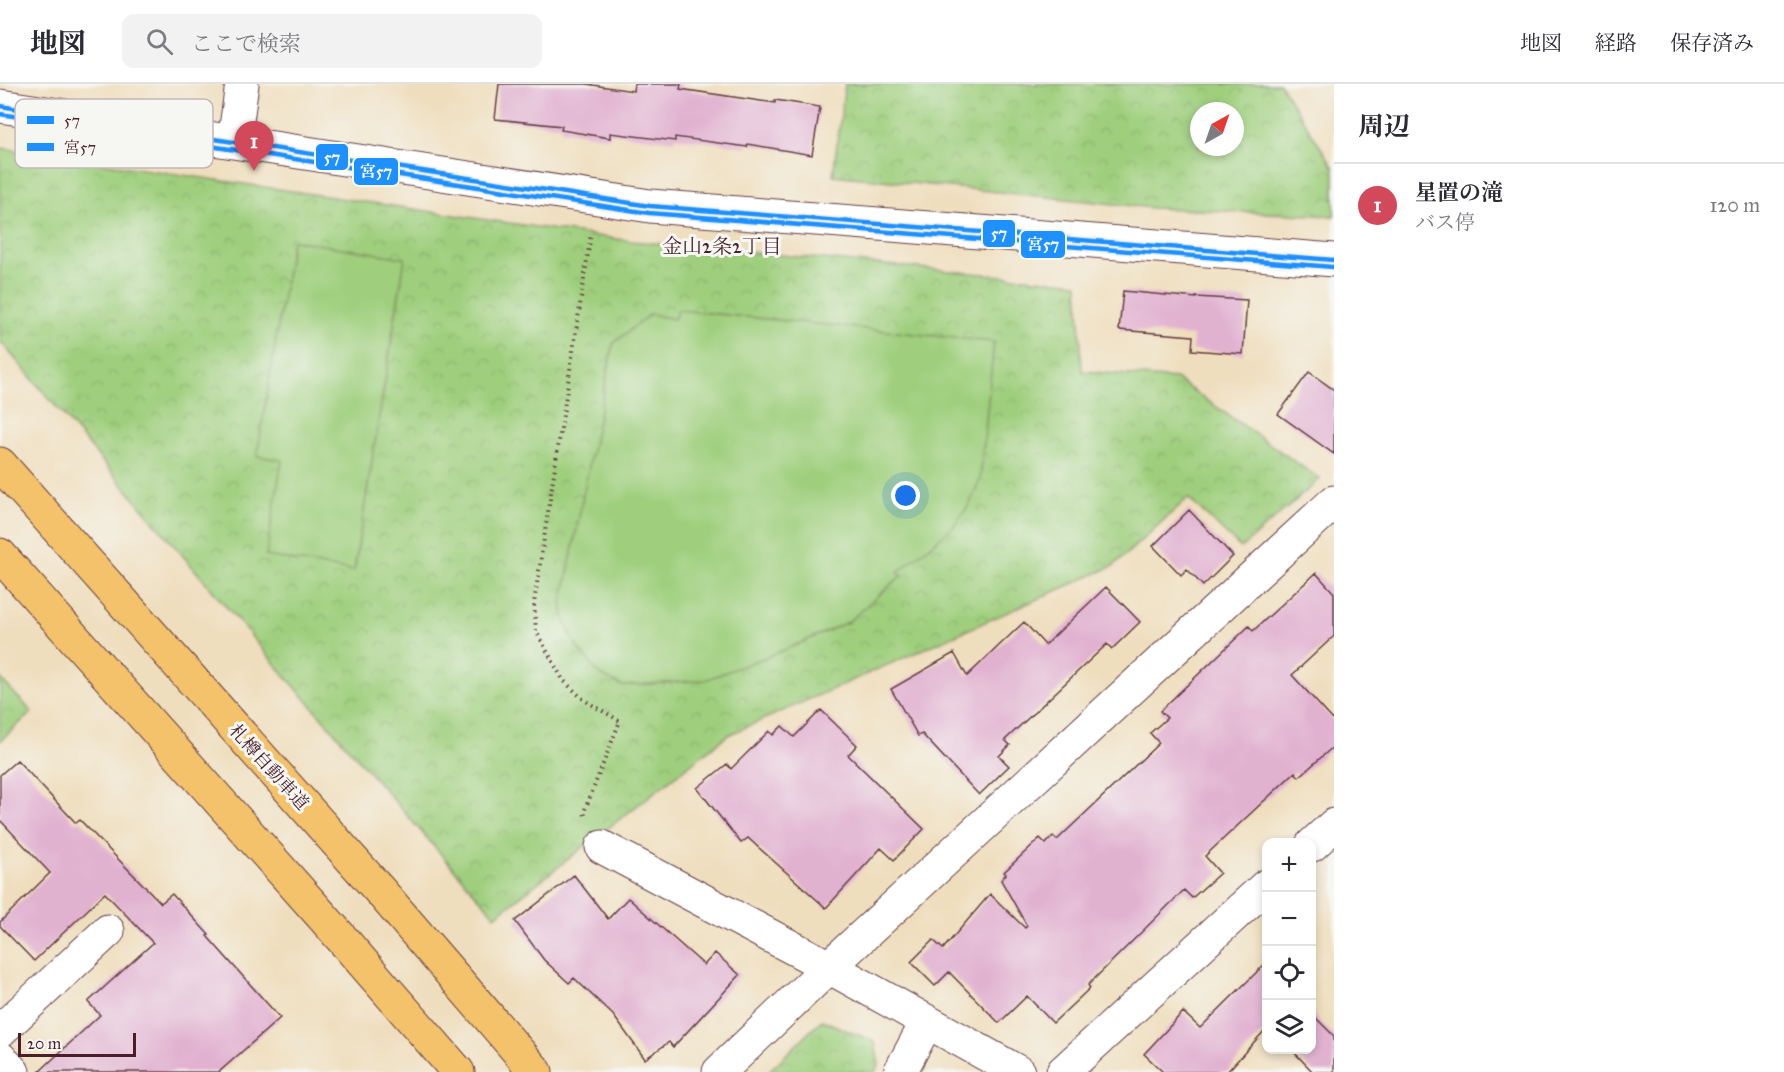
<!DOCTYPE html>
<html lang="ja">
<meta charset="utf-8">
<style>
body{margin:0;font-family:"IM FELL Great Primer","Noto Serif JP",serif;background:#f2f2f3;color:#2b2b33}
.controls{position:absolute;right:18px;bottom:18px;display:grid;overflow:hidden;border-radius:12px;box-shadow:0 3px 9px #0003}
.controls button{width:54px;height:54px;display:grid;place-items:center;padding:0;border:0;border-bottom:2px solid #e1e1e2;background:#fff;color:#2b2b33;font:30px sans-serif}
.compass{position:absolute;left:1190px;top:18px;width:54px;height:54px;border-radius:50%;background:#fff;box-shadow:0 3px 9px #0003;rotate:40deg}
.scale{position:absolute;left:18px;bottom:15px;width:118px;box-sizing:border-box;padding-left:6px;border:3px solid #4a1f2b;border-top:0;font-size:16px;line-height:21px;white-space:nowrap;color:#4a1f2b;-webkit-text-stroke:4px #f6f6f2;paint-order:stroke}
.you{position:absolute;left:906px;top:412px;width:21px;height:21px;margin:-15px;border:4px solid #fff;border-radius:50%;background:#1a73e8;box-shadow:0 0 0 9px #1a73e833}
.badge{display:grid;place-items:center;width:39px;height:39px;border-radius:50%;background:#d1495b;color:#fff;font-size:20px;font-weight:700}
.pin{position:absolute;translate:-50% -50px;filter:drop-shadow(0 2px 3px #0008)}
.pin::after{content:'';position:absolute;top:32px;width:21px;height:18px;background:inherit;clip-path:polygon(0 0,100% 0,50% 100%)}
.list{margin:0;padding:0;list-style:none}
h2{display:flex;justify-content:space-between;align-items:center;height:78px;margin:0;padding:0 24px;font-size:26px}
h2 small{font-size:20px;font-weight:400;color:#7c7c81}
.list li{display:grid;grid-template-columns:39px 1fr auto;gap:18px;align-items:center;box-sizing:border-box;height:84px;padding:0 24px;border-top:2px solid #e1e1e2}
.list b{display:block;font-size:22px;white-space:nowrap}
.list p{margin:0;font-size:20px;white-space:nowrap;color:#7c7c81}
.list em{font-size:20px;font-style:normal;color:#7c7c81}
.icon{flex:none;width:33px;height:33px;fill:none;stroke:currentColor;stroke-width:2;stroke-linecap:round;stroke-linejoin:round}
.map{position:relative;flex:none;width:1334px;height:988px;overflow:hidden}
header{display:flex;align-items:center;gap:36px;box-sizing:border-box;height:84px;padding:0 30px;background:#fff;border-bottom:2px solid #e1e1e2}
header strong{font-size:28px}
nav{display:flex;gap:33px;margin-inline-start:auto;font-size:21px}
.search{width:420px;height:54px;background:#f2f2f3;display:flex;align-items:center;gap:15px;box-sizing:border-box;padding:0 21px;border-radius:12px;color:#7c7c81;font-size:22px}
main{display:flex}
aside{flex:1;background:#fff}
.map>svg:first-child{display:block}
</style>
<header>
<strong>地図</strong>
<div class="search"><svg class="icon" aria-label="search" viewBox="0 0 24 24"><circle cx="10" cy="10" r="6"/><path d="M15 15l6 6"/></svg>ここで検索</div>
<nav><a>地図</a><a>経路</a><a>保存済み</a></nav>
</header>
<main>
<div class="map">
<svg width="1334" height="988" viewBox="0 0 1334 988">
<defs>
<pattern id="park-crowns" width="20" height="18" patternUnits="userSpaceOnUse" patternTransform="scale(1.5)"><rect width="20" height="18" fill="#9fcf7d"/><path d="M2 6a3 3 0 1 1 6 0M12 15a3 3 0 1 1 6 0" fill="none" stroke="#8ab16c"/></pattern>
</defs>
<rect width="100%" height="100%" fill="#f6f6f2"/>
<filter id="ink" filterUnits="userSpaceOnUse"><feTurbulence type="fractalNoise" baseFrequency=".0167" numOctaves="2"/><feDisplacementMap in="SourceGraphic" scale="12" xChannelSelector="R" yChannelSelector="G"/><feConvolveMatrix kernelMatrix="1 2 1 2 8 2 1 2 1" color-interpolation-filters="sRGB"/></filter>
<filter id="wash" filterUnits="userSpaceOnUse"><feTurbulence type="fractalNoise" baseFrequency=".008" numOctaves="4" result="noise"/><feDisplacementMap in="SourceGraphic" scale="24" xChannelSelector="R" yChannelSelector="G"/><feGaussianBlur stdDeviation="1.35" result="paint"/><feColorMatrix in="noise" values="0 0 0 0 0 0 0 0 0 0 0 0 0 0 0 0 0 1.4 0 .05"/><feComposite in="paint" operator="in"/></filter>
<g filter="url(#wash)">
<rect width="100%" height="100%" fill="#efdebd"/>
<!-- park -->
<path fill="url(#park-crowns)" stroke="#747754" stroke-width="1.5" fill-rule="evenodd" d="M 845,0 L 1280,0 L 1334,84 L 1334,132 L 1153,124 L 833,91 ZM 1199,27 L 1235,27 L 1235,63 L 1199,63 Z
M 0,64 L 631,157 L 1078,199 L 1082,287 L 1176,295 L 1320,395 L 1241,464 L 1188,414 L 1113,482 L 728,651 L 495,832 L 275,580 L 0,257 Z
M 0,594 L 32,628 L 0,657 Z
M 822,936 L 875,958 L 879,981 L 875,988 L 769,987 Z"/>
<!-- pitch -->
<path fill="#9fcf7d" stroke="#747754" stroke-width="1.5" d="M 292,156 L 405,174 L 354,487 L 266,472 L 282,376 L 257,372 Z
M 678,226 L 994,258 L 980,396 L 969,421 L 952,444 L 898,488 L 902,491 L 848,538 L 787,565 L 705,596 L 622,602 L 600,591 L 577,563 L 565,538 L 562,519 L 613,260 L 650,230 L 674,235 Z"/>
<g id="blocks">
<!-- building -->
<path fill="#e1b1d0" d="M 499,0 L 586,0 L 633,7 L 634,0 L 681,0 L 680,5 L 775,19 L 775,16 L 820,23 L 812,71 L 748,60 L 747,63 L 675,53 L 675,57 L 610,49 L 610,54 L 561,46 L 562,42 L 495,35 Z
M 1123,207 L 1196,214 L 1196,213 L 1247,216 L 1243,270 L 1192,266 L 1193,252 L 1119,246 Z
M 1309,288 L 1334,306 L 1334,370 L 1278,330 Z
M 1189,426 L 1233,472 L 1203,502 L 1187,485 L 1181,491 L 1153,462 Z
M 1316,489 L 1334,509 L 1334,552 L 1292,591 L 1334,637 L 1334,662 L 1299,693 L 1295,688 L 1205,772 L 1220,789 L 1192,814 L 1184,806 L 1088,901 L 1090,904 L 1053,939 L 1027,912 L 999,939 L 949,888 L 935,902 L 911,878 L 933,856 L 943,865 L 990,810 L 1025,844 L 1027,842 L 1001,796 L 1006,790 L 1004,788 L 1040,754 L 1046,760 L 1053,752 L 1057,756 L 1159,659 L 1150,649 L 1167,634 L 1160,627 L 1249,542 L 1253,547 Z
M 1106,503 L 1140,538 L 1112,565 L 1107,560 L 1005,656 L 1010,661 L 999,672 L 1009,682 L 979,711 L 922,650 L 918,652 L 891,605 L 954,569 L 967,592 L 1024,538 L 1045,561 Z
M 821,626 L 857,661 L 848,671 L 924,745 L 894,776 L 881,764 L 826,824 L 748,754 L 741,759 L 697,704 L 727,680 L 731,685 L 769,647 L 773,651 L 782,642 L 794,653 Z
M 17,676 L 76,739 L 80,736 L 161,819 L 172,810 L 209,851 L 207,852 L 280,934 L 219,988 L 39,988 L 100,931 L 88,918 L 153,859 L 105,809 L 34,877 L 0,842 L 0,838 L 50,789 L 0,736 L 0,691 Z
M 574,791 L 608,835 L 628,814 L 704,881 L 715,869 L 740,891 L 673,963 L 669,958 L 645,975 L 613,931 L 574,894 L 569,899 L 544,876 L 515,837 Z
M 1266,879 L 1266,945 L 1227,988 L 1163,988 L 1144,970 L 1183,928 L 1200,944 Z
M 1311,929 L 1334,952 L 1334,988 L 1313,988 L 1292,966 L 1311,966 Z"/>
</g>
</g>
<g filter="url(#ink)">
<use href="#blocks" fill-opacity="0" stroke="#633c41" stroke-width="1.5"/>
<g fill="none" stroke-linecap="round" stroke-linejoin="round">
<defs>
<path id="minor" d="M 0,22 L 650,122 L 1334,176
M 234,58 L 242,0
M 1312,761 L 1334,741
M 602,763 L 829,883 L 1018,988
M 0,947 L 108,847
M 0,974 L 13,988
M 719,988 L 829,883 L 1334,418
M 900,988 L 927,938
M 1063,988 L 1266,802"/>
<path id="highway" d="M 0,380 L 381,808 L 536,988
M 0,471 L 323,833 L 458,988"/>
</defs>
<!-- minor casing -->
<use href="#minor" stroke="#633c41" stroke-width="35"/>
<!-- highway casing -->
<use href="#highway" stroke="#633c41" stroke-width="35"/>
<!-- path -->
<path stroke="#633c41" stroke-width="4" stroke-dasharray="1.5 4.5" stroke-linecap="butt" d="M 585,731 L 584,728 L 620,637 L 584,616 L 563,596 L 536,547 L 534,519 L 591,150"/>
<!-- minor -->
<use href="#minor" stroke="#fff" stroke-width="33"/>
<!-- highway -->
<use href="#highway" stroke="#f3c26a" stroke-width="33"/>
<defs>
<path id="bus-1" d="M 0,22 L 650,122 L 1334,176"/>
<path id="bus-2" d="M 0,30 L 649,129 L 1333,183"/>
</defs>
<!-- bus-1 casing -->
<use href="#bus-1" stroke="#f6f6f2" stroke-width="9"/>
<!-- bus-2 casing -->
<use href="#bus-2" stroke="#f6f6f2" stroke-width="9"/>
<!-- bus-1 -->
<use href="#bus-1" stroke="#1e90ff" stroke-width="4.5"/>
<!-- bus-2 -->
<use href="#bus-2" stroke="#1e90ff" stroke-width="4.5"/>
</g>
</g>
<g text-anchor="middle" stroke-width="6" stroke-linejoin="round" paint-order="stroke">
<!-- street labels -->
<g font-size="18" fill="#4a1f2b" stroke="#f6f6f2">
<text transform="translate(269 683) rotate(48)" y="6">札樽自動車道</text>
</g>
<!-- neighbourhood labels -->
<g font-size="20" fill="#4a1f2b" stroke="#f6f6f2">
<text x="722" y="169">金山2条2丁目</text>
</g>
</g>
<!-- legend -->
<rect x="15" y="15" width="198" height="69" rx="9" fill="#f6f6f2" stroke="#c2b6b6" stroke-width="1.5"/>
<rect x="27" y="32" width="27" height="8" fill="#1e90ff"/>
<rect x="27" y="59" width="27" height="8" fill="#1e90ff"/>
<g font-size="16" fill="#4a1f2b">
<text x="64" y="42">57</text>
<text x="64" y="69">宮57</text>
</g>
<g stroke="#f6f6f2" stroke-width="2">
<rect x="315" y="59" width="34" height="28" rx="6" fill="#1e90ff"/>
<rect x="353" y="73" width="46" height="29" rx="6" fill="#1e90ff"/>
<rect x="982" y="135" width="34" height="29" rx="6" fill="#1e90ff"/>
<rect x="1020" y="146" width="46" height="29" rx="6" fill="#1e90ff"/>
</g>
<g font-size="16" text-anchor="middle" font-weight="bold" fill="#fff">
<text x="332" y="79">57</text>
<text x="376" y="93">宮57</text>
<text x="999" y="155">57</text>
<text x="1043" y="166">宮57</text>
</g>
</svg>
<div class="controls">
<button>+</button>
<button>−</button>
<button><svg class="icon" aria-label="locate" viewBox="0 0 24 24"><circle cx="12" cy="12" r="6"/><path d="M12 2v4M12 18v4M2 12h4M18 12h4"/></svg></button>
<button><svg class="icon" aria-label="layers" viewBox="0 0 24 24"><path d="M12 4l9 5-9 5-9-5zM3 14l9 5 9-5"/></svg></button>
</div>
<svg class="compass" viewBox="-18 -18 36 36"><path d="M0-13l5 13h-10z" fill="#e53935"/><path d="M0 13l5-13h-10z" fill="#7c7c81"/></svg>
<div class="scale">20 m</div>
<div class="you"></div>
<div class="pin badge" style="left:254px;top:87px">1</div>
</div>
<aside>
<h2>周辺<small></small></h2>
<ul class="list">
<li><span class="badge">1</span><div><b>星置の滝</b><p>バス停</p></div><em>120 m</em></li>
</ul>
</aside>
</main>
